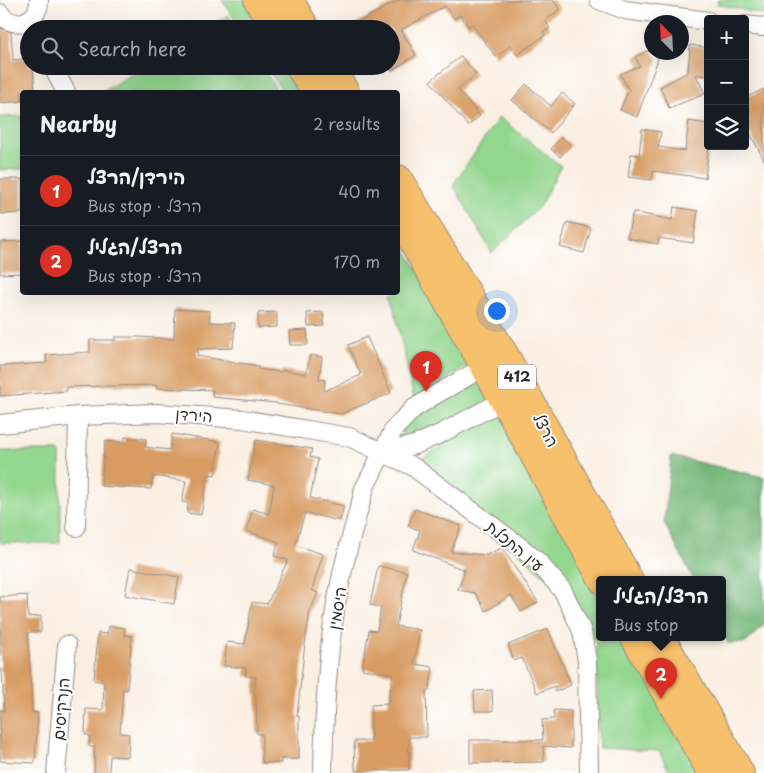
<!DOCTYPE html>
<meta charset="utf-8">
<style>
body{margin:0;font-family:"Playpen Sans","Playpen Sans Hebrew",sans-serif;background:#242831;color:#f1f3f6}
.controls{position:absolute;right:15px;top:15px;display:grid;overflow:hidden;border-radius:5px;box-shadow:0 5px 20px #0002}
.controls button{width:45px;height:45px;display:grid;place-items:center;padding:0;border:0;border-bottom:1px solid #363941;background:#171b24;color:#f1f3f6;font:25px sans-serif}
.compass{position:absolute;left:644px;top:15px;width:45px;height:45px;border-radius:50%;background:#171b24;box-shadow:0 5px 20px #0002;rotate:336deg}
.you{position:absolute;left:496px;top:310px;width:18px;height:18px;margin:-12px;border:4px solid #fff;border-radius:50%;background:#1a73e8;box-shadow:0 0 0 8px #1a73e833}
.badge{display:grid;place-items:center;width:32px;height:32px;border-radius:50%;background:#d93025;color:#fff;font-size:16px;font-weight:700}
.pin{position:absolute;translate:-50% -41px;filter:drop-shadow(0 1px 2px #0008)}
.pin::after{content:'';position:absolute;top:26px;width:18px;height:15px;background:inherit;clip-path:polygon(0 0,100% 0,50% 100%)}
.popup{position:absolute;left:596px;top:576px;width:130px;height:65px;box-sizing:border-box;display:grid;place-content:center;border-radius:5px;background:#171b24;filter:drop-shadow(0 1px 4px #0005);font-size:16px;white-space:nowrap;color:#9ea1a6}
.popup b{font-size:19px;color:#f1f3f6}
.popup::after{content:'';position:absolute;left:50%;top:100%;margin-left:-10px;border:10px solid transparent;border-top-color:#171b24}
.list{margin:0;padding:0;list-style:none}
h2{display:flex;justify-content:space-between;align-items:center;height:65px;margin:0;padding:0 20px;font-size:21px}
h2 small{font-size:16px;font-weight:400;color:#9ea1a6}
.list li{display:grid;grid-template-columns:32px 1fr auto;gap:15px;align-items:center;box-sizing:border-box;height:70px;padding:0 20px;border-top:1px solid #363941}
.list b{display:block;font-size:19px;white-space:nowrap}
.list p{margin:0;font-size:16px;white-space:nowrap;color:#9ea1a6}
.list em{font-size:16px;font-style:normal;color:#9ea1a6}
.icon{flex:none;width:28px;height:28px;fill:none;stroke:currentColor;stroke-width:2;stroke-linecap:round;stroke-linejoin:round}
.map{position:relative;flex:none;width:764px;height:773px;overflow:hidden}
.search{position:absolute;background:#171b24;box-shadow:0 5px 20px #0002;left:20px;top:20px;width:380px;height:55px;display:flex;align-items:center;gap:12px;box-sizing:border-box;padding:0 18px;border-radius:28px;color:#9ea1a6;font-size:19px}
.panel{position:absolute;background:#171b24;box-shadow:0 5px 20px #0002;left:20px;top:90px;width:380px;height:205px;border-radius:5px}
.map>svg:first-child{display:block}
</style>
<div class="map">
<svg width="764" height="773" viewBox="0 0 764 773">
<rect width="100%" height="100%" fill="#fff"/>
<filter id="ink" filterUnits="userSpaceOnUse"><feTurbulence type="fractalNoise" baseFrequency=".02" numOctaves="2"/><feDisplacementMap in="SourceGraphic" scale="10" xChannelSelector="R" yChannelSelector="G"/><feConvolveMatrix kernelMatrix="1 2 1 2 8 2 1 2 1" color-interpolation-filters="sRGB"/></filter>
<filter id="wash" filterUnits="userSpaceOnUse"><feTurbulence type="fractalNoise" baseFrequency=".0096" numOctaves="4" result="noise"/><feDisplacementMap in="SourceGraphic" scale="20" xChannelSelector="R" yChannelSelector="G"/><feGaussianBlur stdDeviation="1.12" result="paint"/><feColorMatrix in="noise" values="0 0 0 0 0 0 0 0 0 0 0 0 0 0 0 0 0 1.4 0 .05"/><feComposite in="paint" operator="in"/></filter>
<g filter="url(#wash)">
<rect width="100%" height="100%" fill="#faefe2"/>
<!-- green -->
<path fill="#93d68e" stroke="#5f805c" d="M 222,0 L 246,0 L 265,29 L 241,29 Z
M 718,0 L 764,0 L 764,15 L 717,4 Z
M 228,15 L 237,29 L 206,29 Z
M 145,66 L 261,66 L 278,92 L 102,92 Z
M 266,66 L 289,66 L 306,92 L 283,92 Z
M 22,116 L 22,169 L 0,170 L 0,117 Z
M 499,117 L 561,166 L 539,207 L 492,253 L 453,185 Z
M 398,236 L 471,364 L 414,399 L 391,293 L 398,292 Z
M 482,372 L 495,400 L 407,440 L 402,436 L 402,427 Z
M 500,411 L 600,591 L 600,638 L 625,638 L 701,773 L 670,773 L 659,751 L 599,748 L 596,644 L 580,608 L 418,461 Z
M 0,451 L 60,451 L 60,543 L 0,543 Z"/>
<!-- forest -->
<path fill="#76b779" stroke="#507152" d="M 671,456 L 764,477 L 764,625 L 746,643 L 728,643 L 722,632 L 722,580 L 694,580 L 664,523 Z"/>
<g id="blocks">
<!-- building -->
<path fill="#d89c64" d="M 399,0 L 553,0 L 560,9 L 545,21 L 550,28 L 543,32 L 545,35 L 517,55 L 510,46 L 496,57 L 472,24 L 469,27 L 460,15 L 454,19 L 445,6 L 401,30 L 416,55 L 391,71 L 391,29 L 345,29 Z
M 0,28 L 11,32 L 13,60 L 29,58 L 29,66 L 33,66 L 35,92 L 22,92 L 22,101 L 0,103 Z
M 690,45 L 708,48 L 708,76 L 696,75 L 705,94 L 669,108 L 660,87 L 688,72 Z
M 647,51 L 652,51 L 658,59 L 637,117 L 620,110 L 629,90 L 620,74 L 640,66 L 635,57 Z
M 461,56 L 476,74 L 458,90 L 480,116 L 468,126 L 430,81 Z
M 526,84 L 551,106 L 562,93 L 575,104 L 551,133 L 512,100 Z
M 764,89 L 764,160 L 745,124 L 745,98 Z
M 689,121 L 708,124 L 708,146 L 709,146 L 705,178 L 653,171 L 652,180 L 628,177 L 631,154 L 639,155 L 642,129 L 661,132 L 658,147 L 685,151 Z
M 561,137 L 571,145 L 560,157 L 551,149 Z
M 0,179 L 22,179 L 22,213 L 0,214 Z
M 674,207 L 698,211 L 693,243 L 659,238 L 658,244 L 627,238 L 633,212 L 672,220 Z
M 567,222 L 591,228 L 584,253 L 560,247 Z
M 22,241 L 22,273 L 0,274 L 0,242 Z
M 175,309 L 210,311 L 209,322 L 235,323 L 233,348 L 198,349 L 197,356 L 258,366 L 258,369 L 282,372 L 283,370 L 306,374 L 310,355 L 322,357 L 319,379 L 325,380 L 324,391 L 361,375 L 348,345 L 367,337 L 391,393 L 341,414 L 277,404 L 277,403 L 212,397 L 213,390 L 156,388 L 157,385 L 66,387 L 67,391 L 0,396 L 0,366 L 47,363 L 46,355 L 90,352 L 90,340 L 115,340 L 115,337 L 139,337 L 174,339 Z
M 277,312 L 277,327 L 258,328 L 258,313 Z
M 323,312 L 324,326 L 308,327 L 307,313 Z
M 307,330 L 308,345 L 290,345 L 289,331 Z
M 172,434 L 220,442 L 215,475 L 208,474 L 201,515 L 187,513 L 188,503 L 182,502 L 186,481 L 153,476 L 151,489 L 101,486 L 105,441 L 124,443 L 125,437 L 146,439 L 145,447 L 170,450 Z
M 256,440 L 312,449 L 310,457 L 318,459 L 310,498 L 344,506 L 340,521 L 305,513 L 295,545 L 323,554 L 312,590 L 318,593 L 310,611 L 304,651 L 297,716 L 299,716 L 299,759 L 281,759 L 281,763 L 262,763 L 262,734 L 257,734 L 256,695 L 254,694 L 256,677 L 245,676 L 246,668 L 224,666 L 227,642 L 245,644 L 252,602 L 267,604 L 288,560 L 274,556 L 279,542 L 246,531 L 253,509 L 269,514 L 274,485 L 248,480 Z
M 415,509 L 461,526 L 451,552 L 486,555 L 502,548 L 538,602 L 521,612 L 511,595 L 486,611 L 475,593 L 458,590 L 465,570 L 413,550 L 420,530 L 408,526 Z
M 378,566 L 407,572 L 396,626 L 420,630 L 414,664 L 433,667 L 429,691 L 426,691 L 427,737 L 409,737 L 409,770 L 355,771 L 354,741 L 371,741 L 371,705 L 388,704 L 393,674 L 362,669 L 369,630 L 377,631 L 381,607 L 370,605 Z
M 130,568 L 179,577 L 174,604 L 125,595 Z
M 27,595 L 28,617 L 41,616 L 41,632 L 28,632 L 32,712 L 38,713 L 35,763 L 0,761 L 0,710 L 4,711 L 2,671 L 0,671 L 0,597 Z
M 108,626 L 124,628 L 124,635 L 132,636 L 127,690 L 123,689 L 120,733 L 129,734 L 128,757 L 110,756 L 109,773 L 94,773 L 95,747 L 89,747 L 90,735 L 85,735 L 86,709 L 103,710 L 104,682 L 94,680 L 98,633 L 107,634 Z
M 548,629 L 571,685 L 555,692 L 555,686 L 537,693 L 522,658 L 514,661 L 508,645 Z
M 492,690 L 493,711 L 475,711 L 474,691 Z
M 554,710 L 571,711 L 571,748 L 543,746 L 544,762 L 470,763 L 470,740 L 543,740 L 542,720 L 554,719 Z"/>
</g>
</g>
<g filter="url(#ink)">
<use href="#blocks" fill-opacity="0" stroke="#928d86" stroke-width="1"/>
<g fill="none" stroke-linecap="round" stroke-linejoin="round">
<defs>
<path id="street" d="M 599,0 L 625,10 L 708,21
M 0,13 C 12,31 40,22 39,0
M 745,25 L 764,27
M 52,66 L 66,92
M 0,424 L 78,416 L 156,413 L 242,419 L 349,437 L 412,466 L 518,545 L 537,561 L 563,591 L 582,631 L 587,661 L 589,773
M 383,452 L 415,445 L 440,434 L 504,400
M 76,527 L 78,416
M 56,773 L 67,645
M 323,773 C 324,721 326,669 334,617 C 340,575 352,533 364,491 L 363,491 L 394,429 L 413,409 L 435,395 L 484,367"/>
<path id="primary" d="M 258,0 L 276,29
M 289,0 L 306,29
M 299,66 L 316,92
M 329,66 L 345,92
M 398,179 L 505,356 L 629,580
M 398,215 L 504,400 L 603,580
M 635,638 L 712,773
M 661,638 L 740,773"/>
</defs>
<!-- street casing -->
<use href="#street" stroke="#928d86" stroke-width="20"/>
<!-- primary casing -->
<use href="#primary" stroke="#928d86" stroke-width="30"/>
<!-- street -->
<use href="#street" stroke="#fff" stroke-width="18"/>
<!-- primary -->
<use href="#primary" stroke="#f7c06c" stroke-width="28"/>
</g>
</g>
<g text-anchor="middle" stroke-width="4" stroke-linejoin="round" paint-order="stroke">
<!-- shield labels -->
<rect fill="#fff" stroke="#6b6b6b" stroke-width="1" x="498" y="364.5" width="38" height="25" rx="4"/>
<g font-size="15" font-weight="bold" fill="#2b2b2b">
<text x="517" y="382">412</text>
</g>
<!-- street labels -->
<g font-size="16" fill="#2b2b2b" stroke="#fff">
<text transform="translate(194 415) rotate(4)" y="6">הירדן</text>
<text transform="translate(546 430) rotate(62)" y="6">הרצל</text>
<text transform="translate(515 546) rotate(40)" y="6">עין התכלת</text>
<text transform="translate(337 608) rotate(-80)" y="6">היסמין</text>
<text transform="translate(61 709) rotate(-85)" y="6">הנרקיסים</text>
</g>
</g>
</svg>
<div class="controls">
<button>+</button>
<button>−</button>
<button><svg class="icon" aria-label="layers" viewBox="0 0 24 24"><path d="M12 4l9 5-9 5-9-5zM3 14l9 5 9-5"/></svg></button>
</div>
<svg class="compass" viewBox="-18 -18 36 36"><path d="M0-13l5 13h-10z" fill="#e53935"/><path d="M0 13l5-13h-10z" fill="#9ea1a6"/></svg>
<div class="you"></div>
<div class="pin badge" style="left:426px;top:392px">1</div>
<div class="pin badge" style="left:661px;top:699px">2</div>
<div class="popup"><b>הרצל/הגליל</b>Bus stop</div>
<div class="search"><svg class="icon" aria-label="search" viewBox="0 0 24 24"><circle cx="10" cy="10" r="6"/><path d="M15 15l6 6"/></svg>Search here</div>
<section class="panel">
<h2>Nearby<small>2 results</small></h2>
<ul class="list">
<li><span class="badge">1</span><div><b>הירדן/הרצל</b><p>Bus stop · הרצל</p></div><em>40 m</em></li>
<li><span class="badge">2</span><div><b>הרצל/הגליל</b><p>Bus stop · הרצל</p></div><em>170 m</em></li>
</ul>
</section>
</div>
